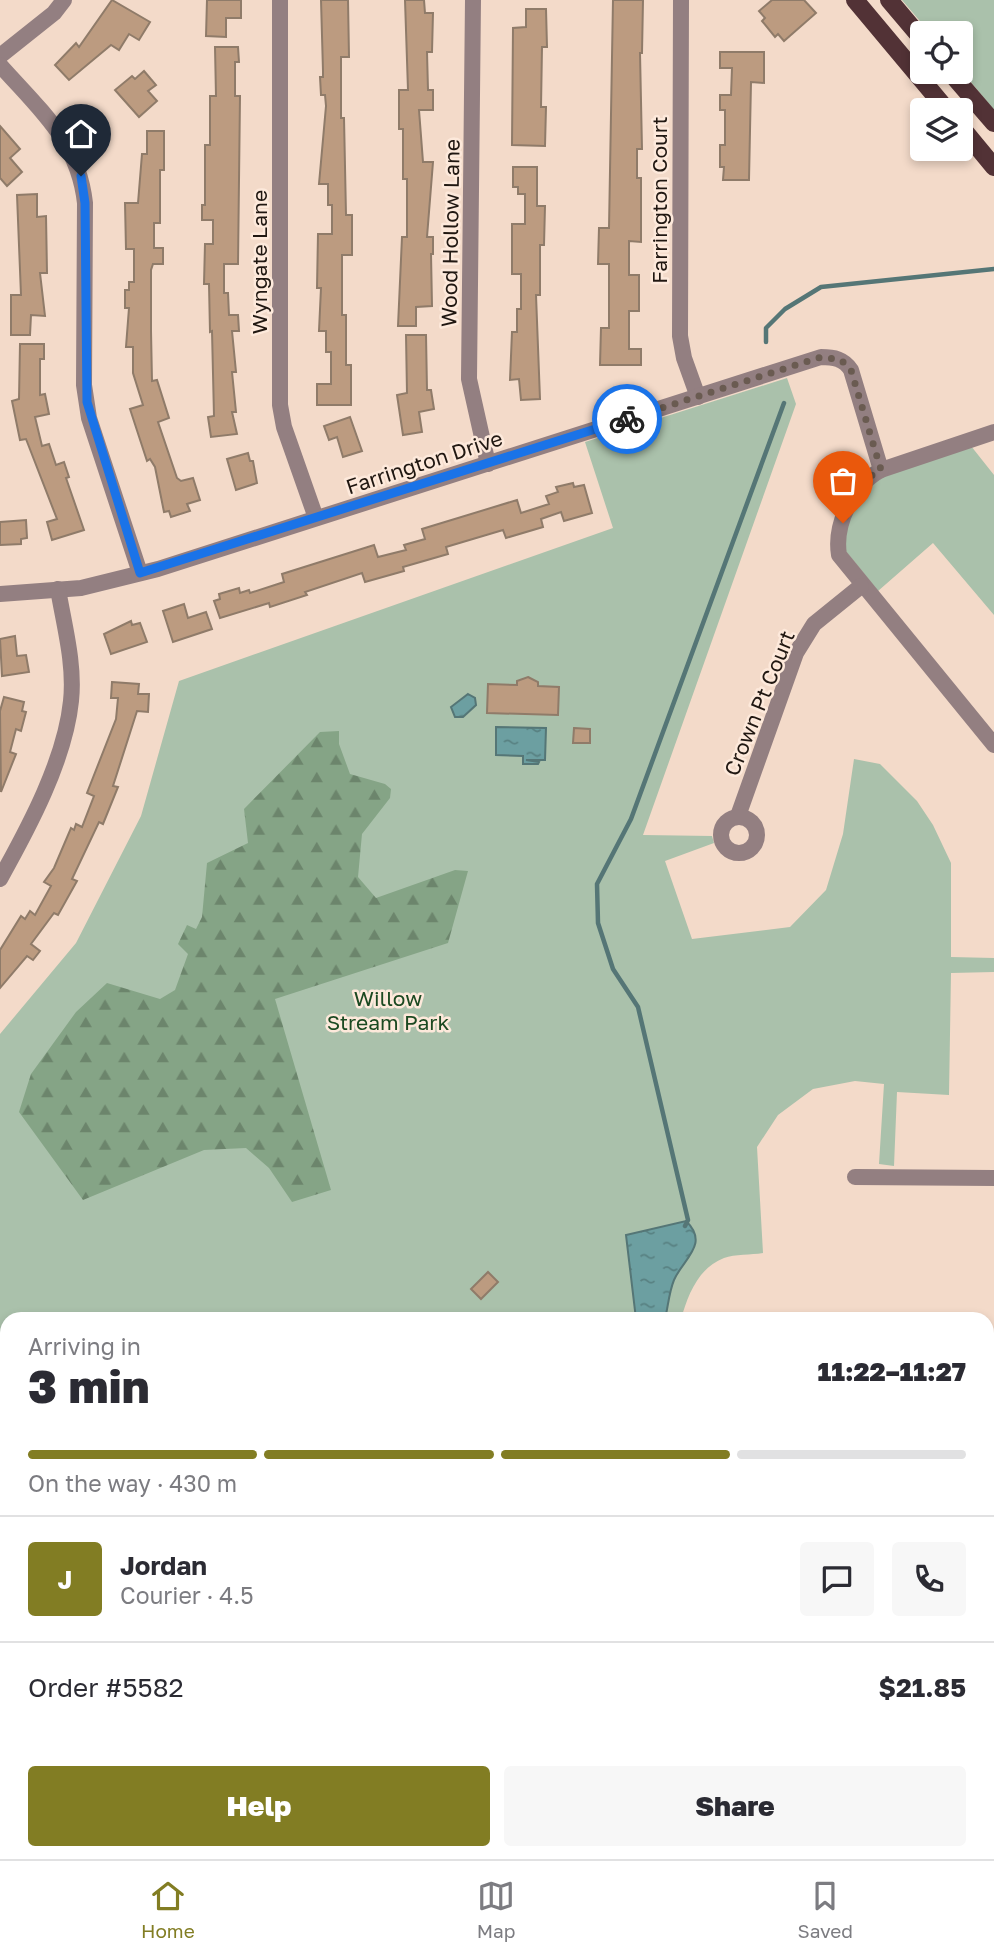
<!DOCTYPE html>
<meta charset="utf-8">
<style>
:root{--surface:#fff;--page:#f7f7f7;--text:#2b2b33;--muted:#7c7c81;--line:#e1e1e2;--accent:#827d23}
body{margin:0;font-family:"Golos Text",sans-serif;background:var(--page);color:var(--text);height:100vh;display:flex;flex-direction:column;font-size:26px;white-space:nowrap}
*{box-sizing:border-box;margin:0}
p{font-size:23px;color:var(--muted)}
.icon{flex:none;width:38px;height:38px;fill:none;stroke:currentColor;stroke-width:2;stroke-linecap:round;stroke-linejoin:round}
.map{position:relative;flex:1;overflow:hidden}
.drawer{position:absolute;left:0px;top:1312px;width:994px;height:548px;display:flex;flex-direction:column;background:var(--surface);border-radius:21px 21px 0 0;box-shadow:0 4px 10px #0003}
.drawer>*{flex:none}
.fabs{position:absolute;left:910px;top:21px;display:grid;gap:14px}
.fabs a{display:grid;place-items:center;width:63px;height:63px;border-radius:7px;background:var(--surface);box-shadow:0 4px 10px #0003;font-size:35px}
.pin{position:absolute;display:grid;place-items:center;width:60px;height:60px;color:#fff;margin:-72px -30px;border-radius:50% 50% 50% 0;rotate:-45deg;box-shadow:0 0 7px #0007}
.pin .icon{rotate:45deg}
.courier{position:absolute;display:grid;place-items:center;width:70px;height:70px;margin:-35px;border:5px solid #1a73e8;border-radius:50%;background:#fff;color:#222;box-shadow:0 2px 9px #0007}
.summary em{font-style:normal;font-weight:800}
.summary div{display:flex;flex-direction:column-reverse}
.summary{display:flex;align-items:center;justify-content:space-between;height:119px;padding:0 28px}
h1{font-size:46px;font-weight:800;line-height:52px}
.bar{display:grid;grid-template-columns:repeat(4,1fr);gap:10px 7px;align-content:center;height:84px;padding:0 28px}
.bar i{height:9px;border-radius:5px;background:var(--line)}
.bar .active{background:var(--accent)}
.bar p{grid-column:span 4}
.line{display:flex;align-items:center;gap:18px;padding:0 28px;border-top:2px solid var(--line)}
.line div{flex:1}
.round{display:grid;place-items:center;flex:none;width:74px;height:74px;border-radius:7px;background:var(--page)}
.primary-button{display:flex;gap:14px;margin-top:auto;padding:14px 28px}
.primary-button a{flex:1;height:80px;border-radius:7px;background:var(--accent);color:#fff;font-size:28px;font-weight:800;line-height:80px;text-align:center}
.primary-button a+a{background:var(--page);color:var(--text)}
.tab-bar{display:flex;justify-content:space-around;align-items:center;height:98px;border-top:2px solid var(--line);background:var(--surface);font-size:19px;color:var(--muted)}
.tab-bar a{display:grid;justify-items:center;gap:4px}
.tab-bar .active{color:var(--accent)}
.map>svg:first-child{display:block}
.green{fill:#aac1ab}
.forest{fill:url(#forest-firs)}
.water{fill:url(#water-ripples);stroke:#557676;stroke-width:2}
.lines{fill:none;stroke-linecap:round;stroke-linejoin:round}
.stream{stroke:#557676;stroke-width:4.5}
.building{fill:#bc9b80;stroke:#8f7b69;stroke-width:2}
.street{stroke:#937f81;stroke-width:16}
.secondary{stroke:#6d5254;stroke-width:18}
.primary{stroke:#523236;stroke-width:18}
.done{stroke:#6a5b51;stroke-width:7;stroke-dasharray:0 12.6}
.route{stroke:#1a73e8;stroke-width:9}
.labels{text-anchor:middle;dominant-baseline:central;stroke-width:5;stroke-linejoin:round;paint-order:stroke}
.street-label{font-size:21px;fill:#201711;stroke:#fde9db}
.park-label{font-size:21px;fill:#1b4921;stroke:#fde9db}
</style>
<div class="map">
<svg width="994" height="1859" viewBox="0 0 994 1859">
<defs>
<pattern id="forest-firs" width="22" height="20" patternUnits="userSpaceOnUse" patternTransform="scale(1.75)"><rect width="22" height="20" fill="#85a486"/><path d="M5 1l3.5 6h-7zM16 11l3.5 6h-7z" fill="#6c856c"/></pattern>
<pattern id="water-ripples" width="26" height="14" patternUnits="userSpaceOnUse" patternTransform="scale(1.75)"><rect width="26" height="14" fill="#6c9fa1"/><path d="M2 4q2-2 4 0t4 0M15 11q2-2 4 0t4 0" fill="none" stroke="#588182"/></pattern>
</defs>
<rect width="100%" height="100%" fill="#f3dac9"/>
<g class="green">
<polygon points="902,0 994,0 994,110 961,70 961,33 930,33"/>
<path d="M787,378L796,404L643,835L712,836L714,843L665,861L692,939L790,927L826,890L843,834L854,759L880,764L917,801L933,825L951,863V957L994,958V972L951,973L949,1095L897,1092L894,1166L879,1164L884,1084L855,1081L813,1089L778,1115L757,1147L763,1253C751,1255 735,1254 724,1258C698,1268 688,1295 681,1319L7,1320V1788L0,1787V1034L76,943L141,816L179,681L613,528L585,442Z"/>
<path d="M971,446L994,475V615L933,543L878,591L844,549C844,527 855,499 869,482Z"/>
<polygon points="281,1853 754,1853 753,1859 305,1859"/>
</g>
<polygon class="forest" points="339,731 339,744 350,774 385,784 391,789 390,798 362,834 358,877 376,898 455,870 468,871 448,943 275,999 331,1190 292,1202 269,1168 246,1148 204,1150 83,1200 19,1112 31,1074 76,1012 107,983 160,999 175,990 188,954 178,944 187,925 196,929 202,917 207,863 248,843 244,809 320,732"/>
<g class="water">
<polygon points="468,694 475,698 476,705 463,717 455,717 451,707"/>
<polygon points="496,727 546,728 545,760 526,760 539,762 538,764 523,764 523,756 496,755"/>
<path d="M686,1221C710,1244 683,1259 674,1280C669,1292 668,1307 665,1319H636L626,1235Z"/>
</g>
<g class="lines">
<g class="stream">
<polyline points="766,342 766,328 785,309 821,287 994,269"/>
<polyline points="685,1226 688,1220 638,1007 613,969 598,923 597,884 631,819 784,403"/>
</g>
</g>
<g class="building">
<polygon points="112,0 150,22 139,40 129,34 119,50 111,45 69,80 55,65 76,43 79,47"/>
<polygon points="207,0 241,0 241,18 226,18 226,37 206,36"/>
<polygon points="321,0 348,0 349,57 341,57 341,118 344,118 346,215 352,215 352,255 342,255 342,315 346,315 346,365 351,365 351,405 317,405 317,384 331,384 331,352 326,352 326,331 319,331 321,288 317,288 318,234 332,234 332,205 328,205 328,184 319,184 326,106 325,95 321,95 320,77 323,77 323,71"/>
<polygon points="405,0 424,0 425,13 433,13 432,52 427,52 428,90 433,90 433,110 419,110 423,162 433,162 427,237 433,237 433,254 431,254 432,306 416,307 416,326 398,326 402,237 407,237 407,179 403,179 403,129 399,129 399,90 408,90"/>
<polygon points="613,0 643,0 642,53 640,53 642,149 637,149 637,178 641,178 641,242 629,241 629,275 639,275 639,311 629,311 629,349 641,349 641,365 600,365 601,328 609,328 609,264 598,264 599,228 609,228"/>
<polygon points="772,0 804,0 816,13 784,41 778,34 775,37 762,21 765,18 759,11"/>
<polygon points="526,9 546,9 547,47 542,47 541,107 546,107 545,146 512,145 513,28 526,27"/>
<polygon points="215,47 238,47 239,62 235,62 235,96 240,96 238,264 224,264 224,293 228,293 229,315 238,315 239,331 232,331 236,372 232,372 236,412 232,412 237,434 211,437 208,417 214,416 212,331 210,332 209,284 204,284 205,244 213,244 213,220 202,220 202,205 205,205 205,145 210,145 210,96 216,96"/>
<polygon points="720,52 764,52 764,83 751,82 749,180 723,180 724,167 720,167 720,145 725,145 725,110 720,110 720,95 731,95 732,68 720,68"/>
<polygon points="144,71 156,85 148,91 157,101 139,117 115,90 132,76 135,79"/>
<polygon points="0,126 20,149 10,158 22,172 7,186 0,178"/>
<polygon points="147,131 164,131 164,170 160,170 160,223 154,223 154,248 163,248 163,264 153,264 151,270 151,331 152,381 157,380 169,418 158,422 177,478 181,481 193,478 200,500 187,504 190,511 171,517 169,511 164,512 155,467 150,459 147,461 130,409 143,405 133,373 133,347 126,347 129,308 125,308 125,290 129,290 129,282 134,282 134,249 126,249 125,203 138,203 142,154 147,154"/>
<polygon points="513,167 537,167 537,206 545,206 544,245 540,245 540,295 536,295 540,399 521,400 519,379 510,380 512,332 517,332 517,309 521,309 521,274 512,274 512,224 525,224 525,194 518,194 518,187 513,187"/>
<polygon points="37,194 37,217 46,216 47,273 40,273 45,316 31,315 30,335 11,335 11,295 21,295 17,195"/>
<polygon points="406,335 426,335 427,390 431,390 434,409 419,412 422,432 403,435 397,395 407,393"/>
<polygon points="20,344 44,344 44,359 40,359 40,395 45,394 49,414 35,417 42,446 49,444 56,465 64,462 69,477 66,478 84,530 52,540 47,522 57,519 26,439 20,440 12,401 19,399"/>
<polygon points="350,417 362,451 343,457 337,437 329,440 324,426"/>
<polygon points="248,453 250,461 253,461 257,483 236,490 227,459"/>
<polygon points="573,483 574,487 584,485 592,513 564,521 561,512 541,519 543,527 506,538 503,530 446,547 448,554 403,567 404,571 365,582 362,573 305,592 307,595 270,607 269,603 220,618 214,601 220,599 219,594 239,588 240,593 249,590 250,593 284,582 282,574 374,545 378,557 406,550 404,545 425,539 422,529 517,500 521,513 549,504 546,496 558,492 556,487"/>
<polygon points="26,520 27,538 21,539 21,544 0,545 0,522"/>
<polygon points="184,604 188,618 206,612 212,629 173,642 163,611"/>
<polygon points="131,621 132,625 140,623 147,642 111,654 104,634"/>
<polygon points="15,636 17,656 26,655 29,672 2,676 0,639"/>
<polygon points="528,677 538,682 538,686 559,687 558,715 487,713 488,684 517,685 517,681"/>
<polygon points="112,682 139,684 138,694 149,694 148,712 137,711 113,786 118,787 103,824 99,822 72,879 77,881 58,915 54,913 31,944 40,951 33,960 27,956 0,988 0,950 21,916 25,919 30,911 35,915 51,886 44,882 54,868 71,828 74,830 76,824 82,827 94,796 87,793 116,719 118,698 111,698"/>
<polygon points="4,697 24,702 22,711 26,712 21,731 16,729 10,752 16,754 1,792 0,711"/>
<polygon points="574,728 590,729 590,743 573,743"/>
<polygon points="488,1272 498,1282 481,1299 471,1289"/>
</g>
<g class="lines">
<g class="street">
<polyline points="280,0 280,405 284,427 316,518"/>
<polyline points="473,0 469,379 488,464"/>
<polyline points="681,0 680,336 684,358 698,397"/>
<polyline points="0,56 54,13 64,0"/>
<path d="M0,65C40,110 78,141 85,203L84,385L89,418L140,573"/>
<polyline points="881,470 994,432"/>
<path d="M0,594L81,588L158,569L821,357C834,357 844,359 851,370L881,470C853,485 834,524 839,555L994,745"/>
<polyline points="738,816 796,653 814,624 861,586"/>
<circle cx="739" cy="835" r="18"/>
<path d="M0,879C29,827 65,760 71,701C75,664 64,625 58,589"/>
<polyline points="855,1177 994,1178"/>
<polyline points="987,1358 994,1358"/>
<polyline points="987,1760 992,1820 987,1859"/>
<polyline points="877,1859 889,1853 903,1859"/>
</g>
<g class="secondary">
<polyline points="0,1802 7,1804"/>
<polyline points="220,1853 244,1859"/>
</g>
<g class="primary">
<polyline points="855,0 947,110"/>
<polyline points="889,0 922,39"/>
<polyline points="950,72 994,123"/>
<polyline points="961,127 994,167"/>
</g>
</g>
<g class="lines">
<path class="done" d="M627,419L821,357L841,360L851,370L881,470C855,483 852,497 843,523"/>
<polyline class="route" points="81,176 85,203 87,402 140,573 627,419"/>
</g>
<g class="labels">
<g class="street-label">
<text transform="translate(659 200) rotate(-90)">Farrington Court</text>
<text transform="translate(450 233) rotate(-89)">Wood Hollow Lane</text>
<text transform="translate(259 262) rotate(-90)">Wyngate Lane</text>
<text transform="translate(424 462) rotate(-18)">Farrington Drive</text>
<text transform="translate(759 703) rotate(-68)">Crown Pt Court</text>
</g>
<g class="park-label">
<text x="388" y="998">Willow<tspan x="388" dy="24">Stream Park</tspan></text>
</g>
</g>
</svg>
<div class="fabs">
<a><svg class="icon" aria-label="locate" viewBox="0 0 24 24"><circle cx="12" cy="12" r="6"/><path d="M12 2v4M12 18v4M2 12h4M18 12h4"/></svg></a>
<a><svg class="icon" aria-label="layers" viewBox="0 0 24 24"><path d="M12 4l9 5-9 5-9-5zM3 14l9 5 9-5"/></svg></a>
</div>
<div class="pin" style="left:843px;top:523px;background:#ea580c"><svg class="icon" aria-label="bag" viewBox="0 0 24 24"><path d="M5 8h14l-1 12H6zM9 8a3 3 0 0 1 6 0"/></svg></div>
<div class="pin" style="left:81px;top:176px;background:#1f2937"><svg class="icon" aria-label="home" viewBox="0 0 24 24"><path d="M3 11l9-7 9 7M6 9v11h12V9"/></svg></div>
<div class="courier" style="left:627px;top:419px"><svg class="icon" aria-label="bike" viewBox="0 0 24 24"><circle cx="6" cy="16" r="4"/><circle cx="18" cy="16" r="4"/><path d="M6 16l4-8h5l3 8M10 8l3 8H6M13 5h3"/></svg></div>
<section class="drawer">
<div class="summary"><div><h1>3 min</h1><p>Arriving in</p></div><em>11:22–11:27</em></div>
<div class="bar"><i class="active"></i><i class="active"></i><i class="active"></i><i></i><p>On the way · 430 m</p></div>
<div class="line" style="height:126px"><b class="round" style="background:var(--accent);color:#fff">J</b><div><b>Jordan</b><p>Courier · 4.5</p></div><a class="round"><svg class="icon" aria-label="chat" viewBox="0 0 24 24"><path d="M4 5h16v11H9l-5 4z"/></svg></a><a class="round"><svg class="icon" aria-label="phone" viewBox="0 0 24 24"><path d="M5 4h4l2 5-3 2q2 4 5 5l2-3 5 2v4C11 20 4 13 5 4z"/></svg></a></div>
<div class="line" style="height:91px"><div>Order #5582</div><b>$21.85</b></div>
<div class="primary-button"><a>Help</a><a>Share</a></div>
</section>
</div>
<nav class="tab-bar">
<a class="active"><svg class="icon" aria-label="home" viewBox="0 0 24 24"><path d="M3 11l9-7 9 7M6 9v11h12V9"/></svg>Home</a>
<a><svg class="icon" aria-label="map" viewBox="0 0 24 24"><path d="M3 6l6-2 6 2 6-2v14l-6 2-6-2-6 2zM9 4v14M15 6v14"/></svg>Map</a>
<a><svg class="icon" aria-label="saved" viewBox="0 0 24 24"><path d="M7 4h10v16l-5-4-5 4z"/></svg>Saved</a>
</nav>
